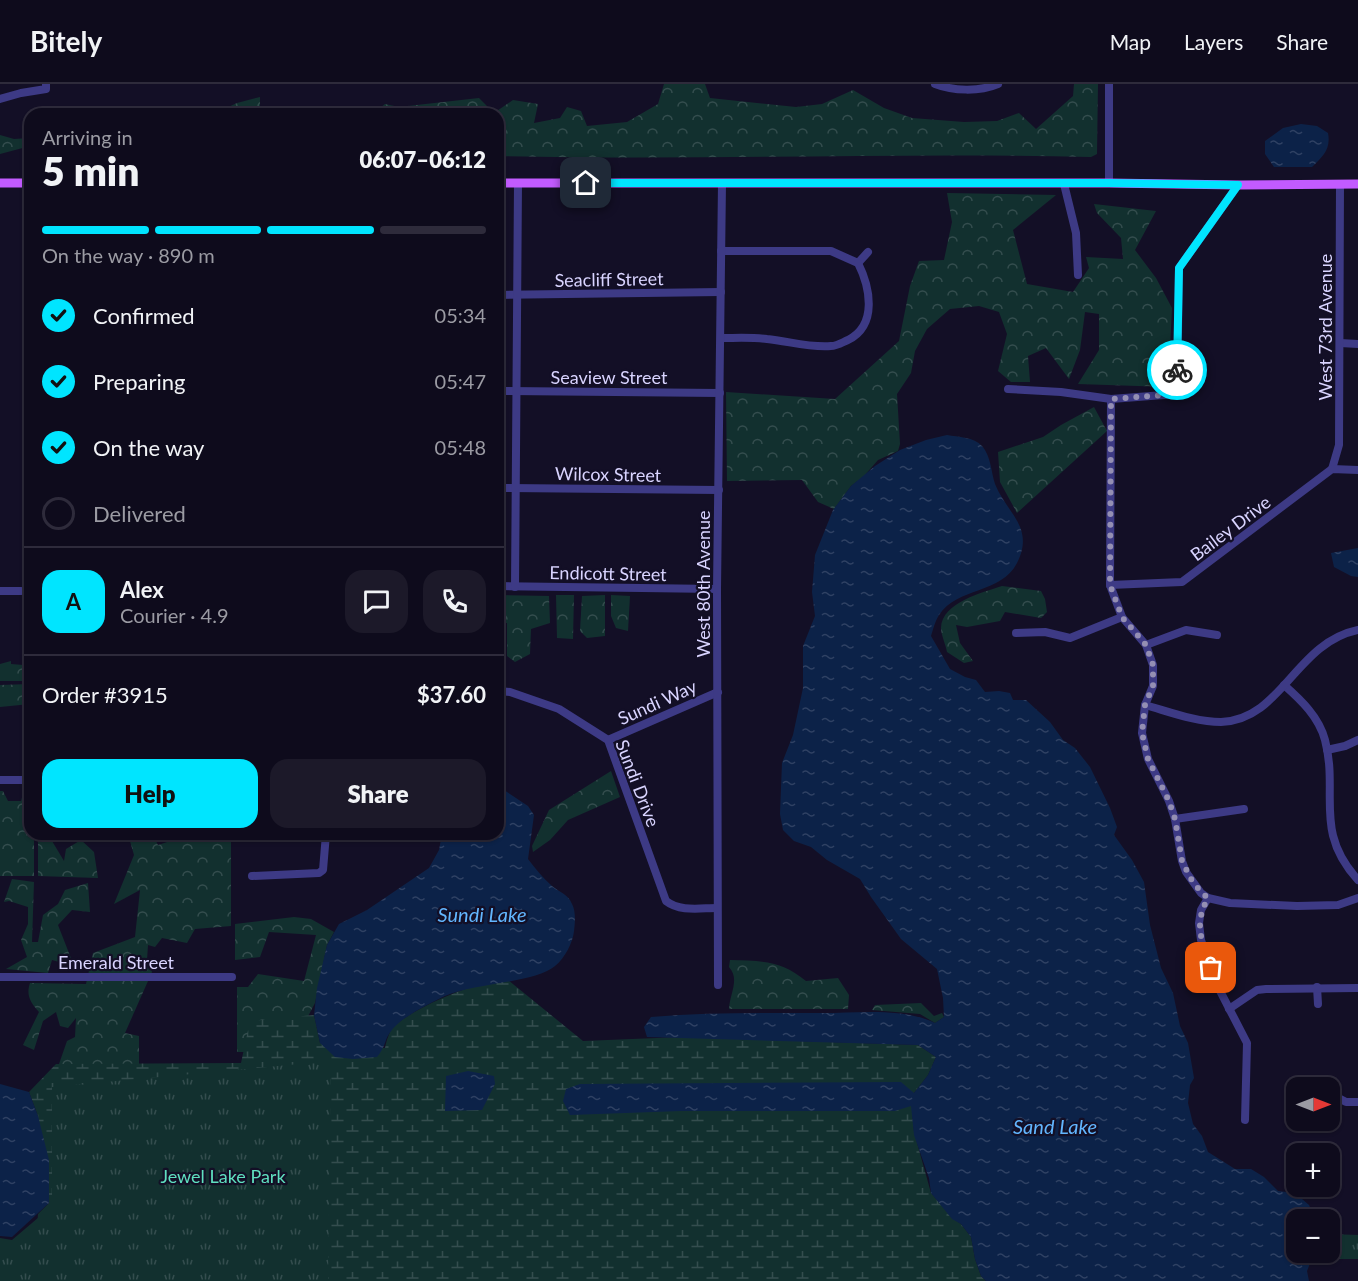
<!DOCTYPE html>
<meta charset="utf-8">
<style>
:root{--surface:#0e0b1c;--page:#1c1929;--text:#f1f3f6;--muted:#9b9ba3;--line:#2e2b3b;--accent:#00e5ff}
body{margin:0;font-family:Lato,sans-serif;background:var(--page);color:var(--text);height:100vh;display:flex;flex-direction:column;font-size:22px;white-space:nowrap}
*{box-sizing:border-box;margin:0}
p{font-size:20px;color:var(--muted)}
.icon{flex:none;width:33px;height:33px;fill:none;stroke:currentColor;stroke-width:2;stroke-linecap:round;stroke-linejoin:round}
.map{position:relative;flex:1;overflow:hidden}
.drawer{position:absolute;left:24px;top:24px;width:480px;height:732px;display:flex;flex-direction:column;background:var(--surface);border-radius:18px;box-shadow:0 2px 4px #0004,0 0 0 2px var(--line)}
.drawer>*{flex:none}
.needle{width:39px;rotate:90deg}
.buttons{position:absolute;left:1286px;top:993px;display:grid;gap:12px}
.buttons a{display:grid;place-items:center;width:54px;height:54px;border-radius:12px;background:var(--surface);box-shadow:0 2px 4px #0004,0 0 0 2px var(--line);font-size:30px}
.pin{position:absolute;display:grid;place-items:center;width:51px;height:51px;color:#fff;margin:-26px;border-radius:12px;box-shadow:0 3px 9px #0006}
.courier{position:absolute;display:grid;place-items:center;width:60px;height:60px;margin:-30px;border:4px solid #00e5ff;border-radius:50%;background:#fff;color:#222;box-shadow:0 2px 8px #0007}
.head em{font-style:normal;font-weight:800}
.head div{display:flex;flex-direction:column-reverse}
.head{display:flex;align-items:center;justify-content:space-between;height:102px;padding:0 18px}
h1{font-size:39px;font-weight:800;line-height:45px}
.bar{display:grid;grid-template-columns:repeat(4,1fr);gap:9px 6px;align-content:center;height:72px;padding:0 18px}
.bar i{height:8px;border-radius:4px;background:var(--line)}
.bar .on{background:var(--accent)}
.bar p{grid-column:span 4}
.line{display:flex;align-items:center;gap:15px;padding:0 18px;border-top:2px solid var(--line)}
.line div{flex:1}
.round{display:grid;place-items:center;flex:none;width:63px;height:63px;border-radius:18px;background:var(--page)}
ol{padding:0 18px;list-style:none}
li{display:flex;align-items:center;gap:18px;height:66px}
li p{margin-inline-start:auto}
li .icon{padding:6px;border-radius:50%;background:var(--accent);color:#111;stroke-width:4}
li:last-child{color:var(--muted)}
li i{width:33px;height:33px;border:3px solid var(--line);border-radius:50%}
.cta{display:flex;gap:12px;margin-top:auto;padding:12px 18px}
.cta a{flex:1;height:69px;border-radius:18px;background:var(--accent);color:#111;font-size:24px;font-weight:800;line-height:69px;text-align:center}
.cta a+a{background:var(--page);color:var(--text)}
header{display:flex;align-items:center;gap:36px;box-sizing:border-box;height:84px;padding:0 30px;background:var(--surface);border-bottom:2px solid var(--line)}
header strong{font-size:28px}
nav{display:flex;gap:33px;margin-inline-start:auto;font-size:21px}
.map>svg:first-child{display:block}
.forest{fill:url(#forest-crowns)}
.wetland{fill:url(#wetland-marsh)}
.park{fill:url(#park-tufts)}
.water{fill:url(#water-ripples)}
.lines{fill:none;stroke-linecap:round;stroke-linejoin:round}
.minor{stroke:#3d3a85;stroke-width:8}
.major{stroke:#c25bff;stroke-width:9}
.done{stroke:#948fb3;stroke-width:6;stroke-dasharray:0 10.8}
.route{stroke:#00e5ff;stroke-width:8}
.labels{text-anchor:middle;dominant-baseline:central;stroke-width:4.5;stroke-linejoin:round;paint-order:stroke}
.street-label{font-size:18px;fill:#d9d4ff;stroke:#130f26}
.park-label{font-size:18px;fill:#5fe0c0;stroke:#130f26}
.water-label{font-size:20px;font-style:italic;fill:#62b6ff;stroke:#130f26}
</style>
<header>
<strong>Bitely</strong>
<nav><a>Map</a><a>Layers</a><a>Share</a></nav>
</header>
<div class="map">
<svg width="1358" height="1197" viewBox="0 0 1358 1197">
<defs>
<pattern id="forest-crowns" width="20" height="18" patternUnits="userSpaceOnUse" patternTransform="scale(1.5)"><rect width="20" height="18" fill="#12302f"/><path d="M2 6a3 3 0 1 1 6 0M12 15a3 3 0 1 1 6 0" fill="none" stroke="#344d4e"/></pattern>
<pattern id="wetland-marsh" width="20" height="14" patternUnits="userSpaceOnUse" patternTransform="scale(1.5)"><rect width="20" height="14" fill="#12302f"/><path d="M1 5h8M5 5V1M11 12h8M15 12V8" fill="none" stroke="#344d4e"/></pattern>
<pattern id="park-tufts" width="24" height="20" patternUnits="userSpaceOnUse" patternTransform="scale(1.5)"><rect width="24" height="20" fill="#12302f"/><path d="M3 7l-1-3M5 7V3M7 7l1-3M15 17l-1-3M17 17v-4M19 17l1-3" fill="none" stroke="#344d4e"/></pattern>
<pattern id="water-ripples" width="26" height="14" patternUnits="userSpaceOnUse" patternTransform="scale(1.5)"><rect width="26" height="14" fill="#0c2248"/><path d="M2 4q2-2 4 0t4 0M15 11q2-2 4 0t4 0" fill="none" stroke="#2f4163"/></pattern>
</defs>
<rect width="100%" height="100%" fill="#130f26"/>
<g class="forest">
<path d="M664,0H705L710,14L796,23L822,20L853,6L884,24L912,34L964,38L997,37L1019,29L1036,45L1073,12L1074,0H1098L1097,70L1091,73C894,68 696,77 498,72V30H366H372L385,20L399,23L479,14L494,29L513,16L538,20L534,39L560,34L567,23L581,27L587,42L627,38L658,20Z"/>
<polygon points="260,13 260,30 213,30 237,19"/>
<polygon points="0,51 14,55 30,54 30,62 0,70"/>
<polygon points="947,109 1056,111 1013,146 1027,200 1073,208 1089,184 1086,173 1123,175 1121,154 1097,129 1094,120 1156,127 1135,166 1156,194 1172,224 1168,303 1078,300 1099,266 1099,230 1085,228 1080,266 1069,295 1046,264 1028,272 1030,298 1011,298 998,287 1007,250 999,228 979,222 950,225 927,245 915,267 911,289 897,310 900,360 898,367 878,376 864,392 851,402 834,425 818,418 802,396 727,397 726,308 835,315 899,257 910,202 919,177 944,176 952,138"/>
<polygon points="1094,323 1107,347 1017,429 1000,398 998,368 1043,353 1061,341"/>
<path d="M1002,502L1041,507L1045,515L1047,528L1041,534L1005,528L1000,537L967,543L956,541L960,559L973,577L964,579L947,568C946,561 941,551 941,544C942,518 982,509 1002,502Z"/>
<polygon points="498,511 549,512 550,539 531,545 530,570 515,578 507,572 507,539 498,539"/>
<polygon points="556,511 574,511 573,555 557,554"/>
<polygon points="605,511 605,552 587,554 580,547 582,512"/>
<polygon points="611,511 630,512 628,547 616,544 611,532"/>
<polygon points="27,567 30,568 30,597 0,597 0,580 11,577 11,580 23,581"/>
<polygon points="30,600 30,620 0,623 0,601"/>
<polygon points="611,687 620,713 568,736 550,756 533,768 532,762 549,726"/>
<polygon points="25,703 30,704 30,750 34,750 34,792 0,792 0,707 3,707 8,717 21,717"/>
<path d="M134,750H152L158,761L192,750H204V753L211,756L222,750H231V842L195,845L187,859L162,854L155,863L148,861L147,876L152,888L125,949L139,952V980H59L67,957L75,953L76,934L68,944L60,942L56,928L43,937L34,966L23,961L39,928C30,918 26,911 30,899L86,900L93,869L135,853L140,806L114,820L134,771L130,757Z"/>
<polygon points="49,752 64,777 66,765 81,756 94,768 98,794 38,792 38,756"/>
<polygon points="12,795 34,798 32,858 38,858 43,831 58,820 65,806 88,799 90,828 72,826 58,841 74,882 52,876 48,889 6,885 27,873 21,856 28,840 28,823 9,817 4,818"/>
<polygon points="294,833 311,835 334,848 327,861 315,919 304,940 252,955 244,968 237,968 237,903 248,903 258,890 304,897 316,851 269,848 260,873 235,876 235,840"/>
<path d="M730,876C760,877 781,876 806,897L838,894L849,911L848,925H729C730,909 740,895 729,883Z"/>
<polygon points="921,919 934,932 942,929 944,933 935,939 920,930 872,926 875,921"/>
</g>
<path class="wetland" d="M508,896L583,957L682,953L918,961L936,973L928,991L914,1009L912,1027L914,1048L931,1109L952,1134L961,1140L971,1153L975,1175L981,1192L986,1197H66L36,1159L38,1130L49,1119L38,1032L29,1008L56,980L241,979L250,937L314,931L320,959L385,964C386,958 388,952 391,946C403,930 455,907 475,902C486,899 497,898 508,896Z"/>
<g class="park">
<polygon points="331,977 328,1197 0,1197 0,1154 12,1156 52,1122 52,1003"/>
<polygon points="1329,1150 1358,1151 1358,1175 1329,1175 1314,1173 1314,1169 1329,1168"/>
</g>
<g class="water">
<path d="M1301,40L1317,42L1328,49C1331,65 1323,72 1312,83H1274L1265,70V57L1283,44Z"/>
<path d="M947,351C958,353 974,353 982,362C991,372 991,388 995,400C1007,430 1035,443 1017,479C1001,510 957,503 939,531C935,537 933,546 931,552L950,585L965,593L976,596L985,608L999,607L1010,609L1013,616H1026L1050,638L1063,656L1075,664L1090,683L1110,724L1117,743L1114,751L1132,776L1144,798L1150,841L1161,884L1173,909L1180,942L1188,959L1194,994L1190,1001L1188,1019L1193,1040L1202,1052L1208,1068L1235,1085H1251L1264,1093L1278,1107L1295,1109L1309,1121L1315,1135L1296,1136V1168L1314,1169L1307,1187L1309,1197H986L981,1192L975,1175L971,1153L961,1140L952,1135L931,1109L929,1094L914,1051L911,1022L895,1027H681L570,1031L563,1017L566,1005L580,1000L901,998L914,1009L928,991L936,973L918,961L647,953L644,943L651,933C708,928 765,929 822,929C858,929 902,923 935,939L944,933L943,914L937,885L901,855L871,813L860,795L827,776L811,763L794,757L783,746L780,730L782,679L793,651L803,604V562L815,532L812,508L815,471L833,426L851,402L875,382L900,366L926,356Z"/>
<polygon points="1358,464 1358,493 1351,492 1334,483 1331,469"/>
<path d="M498,702L528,722L534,731L528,775C535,784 543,794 552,802C559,808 568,810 572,820C576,827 575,839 574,847C573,858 565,874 555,882C535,899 474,899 445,912C432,918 400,934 392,946C384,955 386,963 377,973L353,975L335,973L320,959L314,931L317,904L327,861L339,840L367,826L429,784L439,766L442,750H498Z"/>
<polygon points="468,987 494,992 495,1000 482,1026 445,1027 446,992"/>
<polygon points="0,1000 29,1008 38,1032 49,1076 49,1119 12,1153 0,1152"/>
</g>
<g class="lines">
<g class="minor">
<path d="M935,0C953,7 979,8 998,0"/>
<polyline points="0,15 21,9 46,5 46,0"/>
<polyline points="1109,99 1109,0"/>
<polyline points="1064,100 1076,149 1078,191"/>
<polyline points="858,179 868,168"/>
<polyline points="498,211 721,208"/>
<path d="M721,254C736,254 752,253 767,255C788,257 810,264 831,262C837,262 843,258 848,256C878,241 870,203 858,179L831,167H721"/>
<polyline points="1340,259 1358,260"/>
<polyline points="1008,305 1061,308 1111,315 1177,310 1179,184 1238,101"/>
<polyline points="498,307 720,309"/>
<polyline points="1111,315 1110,501 1122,533 1146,561 1153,581 1153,602 1145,621 1142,649 1148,675 1169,717 1175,735 1182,777 1186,788 1201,809 1208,814 1230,819 1297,822 1338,821 1358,814"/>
<polyline points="1332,385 1339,361 1340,100"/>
<polyline points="498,404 719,406"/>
<polyline points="1110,501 1182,498 1332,385 1358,386"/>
<polyline points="498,502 717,505"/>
<polyline points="515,503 518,99"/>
<polyline points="0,507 21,507"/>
<polyline points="1016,549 1045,548 1070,554 1122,533"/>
<polyline points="1146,561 1186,546 1217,551"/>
<path d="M1284,601C1301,616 1319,633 1325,656C1339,709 1313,747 1358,796"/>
<path d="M498,607L510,608L559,625L608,656L666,817C680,828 700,824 717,824"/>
<path d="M1145,621C1170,628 1196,638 1221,638C1282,636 1295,559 1358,546"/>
<polyline points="608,656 718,608"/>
<polyline points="1327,666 1345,662 1358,656"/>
<polyline points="0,696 30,696"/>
<polyline points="1175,735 1244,725"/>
<polyline points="252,792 319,789 323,786 326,750"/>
<polyline points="1208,814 1201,826 1199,839 1201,856 1218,903 1247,959 1245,1036"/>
<polyline points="0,893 232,893"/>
<polyline points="718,901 717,505 722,99"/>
<polyline points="1317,903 1318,920"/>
<polyline points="1229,925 1257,906 1266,905 1358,904"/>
<polyline points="1331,1010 1346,1018 1358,1018"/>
</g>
<g class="major">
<polyline points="0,99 30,99"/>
<polyline points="498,99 1109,99 1238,101 1358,100"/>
</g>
</g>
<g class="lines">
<path class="done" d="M1177,286V310L1111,315L1110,501L1122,533L1146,561L1153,581V602L1145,621L1142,649L1148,675L1169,717L1175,735L1182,777L1191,795L1201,808L1208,814C1193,841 1202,857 1211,884"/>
<polyline class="route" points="586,99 1108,99 1238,101 1179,184 1177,286"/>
</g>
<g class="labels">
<g class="street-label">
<text transform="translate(609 195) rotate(-1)">Seacliff Street</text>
<text transform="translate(1325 243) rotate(-90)">West 73rd Avenue</text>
<text x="609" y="293">Seaview Street</text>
<text transform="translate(608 390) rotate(1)">Wilcox Street</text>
<text transform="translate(1230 444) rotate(-37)">Bailey Drive</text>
<text transform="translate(608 489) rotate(1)">Endicott Street</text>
<text transform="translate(703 500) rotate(-90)">West 80th Avenue</text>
<text transform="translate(657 618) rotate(-24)">Sundi Way</text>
<text transform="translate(638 699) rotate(69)">Sundi Drive</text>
<text x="116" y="878">Emerald Street</text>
</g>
<g class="park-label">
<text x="223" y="1092">Jewel Lake Park</text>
</g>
<g class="water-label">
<text x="482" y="830">Sundi Lake</text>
<text x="1055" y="1042">Sand Lake</text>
</g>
</g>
</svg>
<div class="buttons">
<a><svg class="needle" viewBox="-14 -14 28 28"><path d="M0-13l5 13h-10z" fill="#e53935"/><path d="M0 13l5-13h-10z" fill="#9b9ba3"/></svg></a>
<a>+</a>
<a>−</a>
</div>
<div class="pin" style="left:1211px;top:884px;background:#ea580c"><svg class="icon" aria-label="bag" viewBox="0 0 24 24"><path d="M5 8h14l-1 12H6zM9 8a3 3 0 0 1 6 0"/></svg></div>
<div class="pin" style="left:586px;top:99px;background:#1f2937"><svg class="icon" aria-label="home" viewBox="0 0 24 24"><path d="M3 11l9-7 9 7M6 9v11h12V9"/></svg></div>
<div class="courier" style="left:1177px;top:286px"><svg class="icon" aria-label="bike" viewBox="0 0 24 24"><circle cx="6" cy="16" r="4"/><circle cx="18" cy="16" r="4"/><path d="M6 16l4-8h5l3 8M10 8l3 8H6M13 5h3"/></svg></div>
<section class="drawer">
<div class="head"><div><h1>5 min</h1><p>Arriving in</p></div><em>06:07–06:12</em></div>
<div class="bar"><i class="on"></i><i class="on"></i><i class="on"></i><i></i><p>On the way · 890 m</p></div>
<ol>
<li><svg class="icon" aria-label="check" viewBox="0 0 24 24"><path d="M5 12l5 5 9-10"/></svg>Confirmed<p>05:34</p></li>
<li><svg class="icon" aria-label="check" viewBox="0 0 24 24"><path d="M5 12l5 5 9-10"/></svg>Preparing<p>05:47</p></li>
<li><svg class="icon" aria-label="check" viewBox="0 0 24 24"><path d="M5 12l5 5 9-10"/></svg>On the way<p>05:48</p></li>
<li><i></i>Delivered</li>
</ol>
<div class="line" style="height:108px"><b class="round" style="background:var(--accent);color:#111">A</b><div><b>Alex</b><p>Courier · 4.9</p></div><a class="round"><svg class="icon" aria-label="chat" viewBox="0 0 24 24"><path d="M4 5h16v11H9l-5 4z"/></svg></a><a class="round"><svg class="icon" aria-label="phone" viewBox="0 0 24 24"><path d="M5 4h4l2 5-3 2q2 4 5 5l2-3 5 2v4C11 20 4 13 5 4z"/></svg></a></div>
<div class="line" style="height:78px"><div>Order #3915</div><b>$37.60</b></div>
<div class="cta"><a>Help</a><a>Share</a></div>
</section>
</div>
